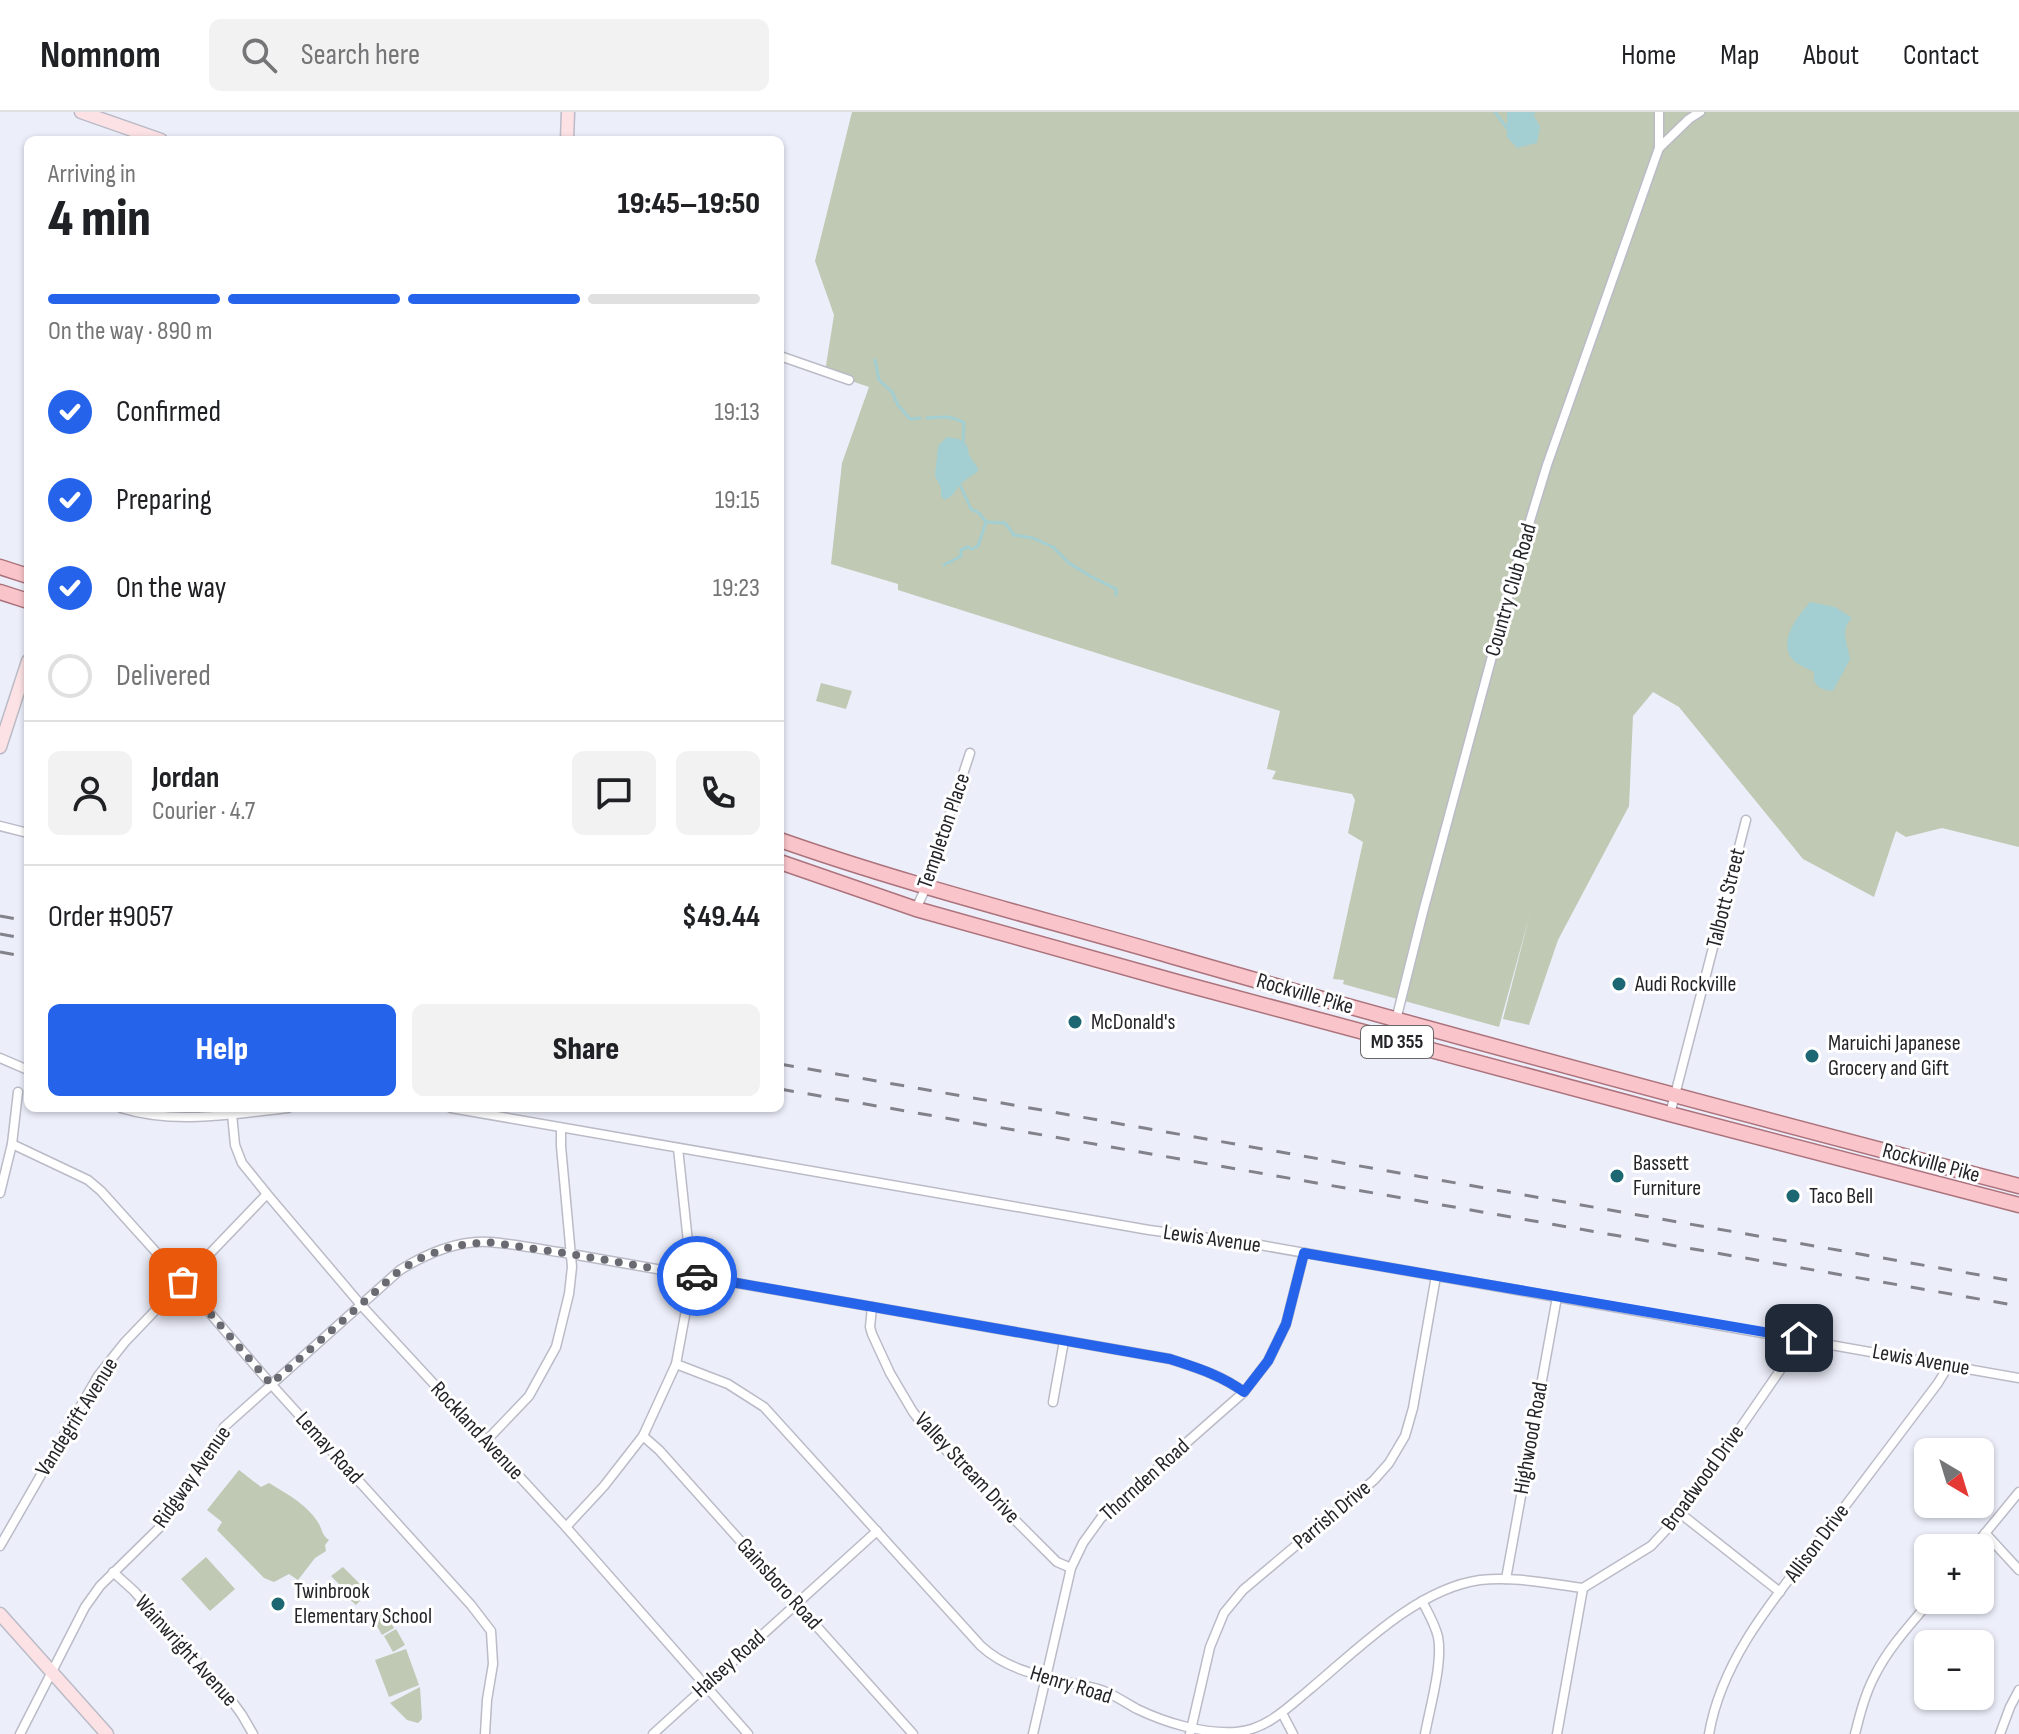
<!DOCTYPE html>
<meta charset="utf-8">
<style>
:root{--surface:#fff;--page:#f2f2f2;--text:#202124;--muted:#757577;--line:#e0e0e0;--accent:#2563eb}
body{margin:0;font-family:"Sofia Sans Condensed",sans-serif;background:var(--page);color:var(--text);height:100vh;display:flex;flex-direction:column;font-size:30px;white-space:nowrap}
*{box-sizing:border-box;margin:0}
p{font-size:26px;color:var(--muted)}
.icon{flex:none;width:44px;height:44px;fill:none;stroke:currentColor;stroke-width:2;stroke-linecap:round;stroke-linejoin:round}
.map{position:relative;flex:1;overflow:hidden}
.sheet{position:absolute;left:24px;top:24px;width:760px;height:976px;display:flex;flex-direction:column;background:var(--surface);border-radius:12px;box-shadow:0 2px 6px #0004}
.sheet>*{flex:none}
.needle{width:52px;rotate:142deg}
.buttons{position:absolute;left:1914px;top:1326px;display:grid;gap:16px}
.buttons a{display:grid;place-items:center;width:80px;height:80px;border-radius:12px;background:var(--surface);box-shadow:0 2px 6px #0004;font-size:40px}
.pin{position:absolute;display:grid;place-items:center;width:68px;height:68px;color:#fff;margin:-34px;border-radius:16px;box-shadow:0 4px 12px #0006}
.courier{position:absolute;display:grid;place-items:center;width:80px;height:80px;margin:-40px;border:6px solid #2563eb;border-radius:50%;background:#fff;color:#222;box-shadow:0 2px 10px #0007}
.head em{font-style:normal;font-weight:800}
.head div{display:flex;flex-direction:column-reverse}
.head{display:flex;align-items:center;justify-content:space-between;height:136px;padding:0 24px}
h1{font-size:52px;font-weight:800;line-height:60px}
.bar{display:grid;grid-template-columns:repeat(4,1fr);gap:12px 8px;align-content:center;height:96px;padding:0 24px}
.bar i{height:10px;border-radius:6px;background:var(--line)}
.bar .selected{background:var(--accent)}
.bar p{grid-column:span 4}
.line{display:flex;align-items:center;gap:20px;padding:0 24px;border-top:2px solid var(--line)}
.line div{flex:1}
.round{display:grid;place-items:center;flex:none;width:84px;height:84px;border-radius:12px;background:var(--page)}
ol{padding:0 24px;list-style:none}
li{display:flex;align-items:center;gap:24px;height:88px}
li p{margin-inline-start:auto}
li .icon{padding:8px;border-radius:50%;background:var(--accent);color:#fff;stroke-width:4}
li:last-child{color:var(--muted)}
li i{width:44px;height:44px;border:4px solid var(--line);border-radius:50%}
.button{display:flex;gap:16px;margin-top:auto;padding:16px 24px}
.button a{flex:1;height:92px;border-radius:12px;background:var(--accent);color:#fff;font-size:32px;font-weight:800;line-height:92px;text-align:center}
.button a+a{background:var(--page);color:var(--text)}
header{display:flex;align-items:center;gap:48px;box-sizing:border-box;height:112px;padding:0 40px;background:var(--surface);border-bottom:2px solid var(--line)}
header strong{font-size:38px}
nav{display:flex;gap:44px;margin-inline-start:auto;font-size:28px}
.search{width:560px;height:72px;background:var(--page);display:flex;align-items:center;gap:20px;box-sizing:border-box;padding:0 28px;border-radius:12px;color:var(--muted);font-size:30px}
.map>svg:first-child{display:block}
.green{fill:#bfc9b3}
.water{fill:#a3ced2}
.lines{fill:none;stroke-linecap:round;stroke-linejoin:round}
.stream{stroke:#a3ced2;stroke-width:3}
.street-casing{stroke:#babbc7;stroke-width:11}
.secondary-casing{stroke:#babbc7;stroke-width:15}
.primary-casing{stroke:#ac737c;stroke-width:17}
.street{stroke:#fff;stroke-width:8}
.secondary{stroke:#fce2e5;stroke-width:12}
.primary{stroke:#f9c5cb;stroke-width:14}
.rail{stroke:#81828a;stroke-width:3;stroke-dasharray:14 14;stroke-linecap:butt}
.done{stroke:#6a6b72;stroke-width:8;stroke-dasharray:0 14.4}
.route{stroke:#2563eb;stroke-width:10}
.poi-dot{fill:#1d6772;stroke:#fff;stroke-width:3}
.labels{text-anchor:middle;dominant-baseline:central;stroke-width:6;stroke-linejoin:round;paint-order:stroke}
.shield{fill:#fff;stroke:#666669;stroke-width:2}
.shield-label{font-size:20px;font-weight:bold;fill:#242429}
.street-label{font-size:22px;fill:#242429;stroke:#fff}
.poi-label{font-size:22px;fill:#242429;stroke:#fff;text-anchor:start}
</style>
<header>
<strong>Nomnom</strong>
<div class="search"><svg class="icon" aria-label="search" viewBox="0 0 24 24"><circle cx="10" cy="10" r="6"/><path d="M15 15l6 6"/></svg>Search here</div>
<nav><a>Home</a><a>Map</a><a>About</a><a>Contact</a></nav>
</header>
<div class="map">
<svg width="2019" height="1622" viewBox="0 0 2019 1622">
<rect width="100%" height="100%" fill="#eceefa"/>
<g class="green">
<polygon points="852,0 2019,0 2019,735 1942,716 1906,725 1896,719 1874,785 1803,747 1679,595 1653,580 1633,604 1629,694 1558,828 1529,913 1503,907 1530,802 1499,915 1343,872 1344,868 1333,867 1363,730 1348,721 1355,688 1352,682 1272,667 1276,659 1267,657 1280,599 898,478 898,472 831,452 842,351 869,275 825,260 834,203 815,149"/>
<polygon points="821,571 852,579 846,597 816,589"/>
<path d="M239,1358L261,1375L269,1371C287,1382 308,1393 319,1412C323,1420 322,1423 329,1428L325,1433L326,1439L315,1446L298,1468L289,1462L274,1470L264,1466L217,1418L222,1410L207,1398Z"/>
<polygon points="206,1445 235,1477 210,1499 181,1467"/>
<polygon points="343,1455 368,1480 356,1493 340,1478 343,1476 331,1464"/>
<polygon points="385,1500 394,1516 382,1523 373,1507"/>
<polygon points="396,1517 405,1533 393,1540 384,1524"/>
<polygon points="406,1537 419,1573 389,1585 375,1548"/>
<polygon points="420,1575 422,1607 418,1611 407,1608 390,1591"/>
</g>
<g class="water">
<polygon points="1507,0 1537,0 1533,2 1540,15 1537,31 1517,36 1507,25"/>
<path d="M947,325L959,327L967,333L969,343L979,358C974,363 968,365 963,370C955,377 955,384 944,388L941,384V376L935,364L938,334Z"/>
<path d="M1810,490L1835,495L1852,506C1839,518 1848,532 1850,547L1833,579C1821,578 1812,574 1814,560C1807,556 1797,553 1792,547C1778,528 1798,504 1810,490Z"/>
</g>
<g class="lines">
<g class="stream">
<polyline points="1495,0 1507,16"/>
<polyline points="875,248 879,268 892,280 898,293 910,307 920,306"/>
<path d="M927,306C940,305 952,303 964,311L963,334"/>
<polyline points="986,410 1005,411 1014,423 1033,426 1053,435 1069,451 1090,464 1116,477 1116,483"/>
<polyline points="944,453 961,444 961,438 968,435 972,437 978,434 986,410 979,401 971,397 960,373"/>
</g>
<g class="street-casing">
<g id="street">
<polyline points="1659,36 1659,0"/>
<polyline points="780,244 849,268"/>
<polyline points="0,714 28,721"/>
<polyline points="916,797 926,775 970,641"/>
<polyline points="1391,928 1423,800 1518,448 1547,353 1659,36 1689,7 1700,0"/>
<polyline points="0,946 28,958"/>
<path d="M121,996C175,1013 233,1002 288,996"/>
<polyline points="451,996 1149,1118 1254,1132 2019,1266"/>
<polyline points="232,1002 235,1033 242,1051 267,1082 361,1193 566,1415 748,1622"/>
<polyline points="1670,1002 1746,708"/>
<polyline points="12,1032 88,1068 101,1079 183,1170 271,1272 471,1493 491,1519 493,1552 487,1588 485,1622"/>
<polyline points="0,1081 12,1032 18,980"/>
<polyline points="872,1195 870,1215 872,1222 890,1261 913,1300 927,1318 960,1353 1057,1450 1071,1456"/>
<path d="M676,1252L728,1272L764,1295L981,1534C1007,1558 1041,1564 1075,1572C1085,1574 1095,1575 1104,1579C1116,1584 1126,1591 1137,1597C1166,1611 1203,1622 1236,1620C1266,1618 1287,1596 1309,1578C1357,1538 1416,1477 1480,1468C1514,1464 1550,1472 1583,1476"/>
<polyline points="1053,1290 1064,1229"/>
<polyline points="643,1324 659,1338 913,1622"/>
<polyline points="486,1329 529,1284 556,1235 569,1182 572,1155 561,1034 561,1016"/>
<polyline points="1681,1402 1780,1480"/>
<polyline points="566,1415 604,1374 643,1324 676,1252 686,1198 688,1163 688,1130 678,1036"/>
<polyline points="1985,1421 2019,1458"/>
<polyline points="0,1434 98,1264 125,1230 267,1082"/>
<polyline points="1973,1436 2019,1380"/>
<polyline points="113,1460 134,1479 229,1585 242,1603 253,1622"/>
<polyline points="1506,1467 1557,1185"/>
<path d="M1422,1489C1428,1501 1435,1512 1438,1525C1443,1551 1430,1595 1425,1622"/>
<polyline points="1282,1601 1293,1622"/>
<path d="M20,1622L85,1495L100,1474L159,1416L174,1397L224,1315L400,1158C426,1142 458,1128 489,1130C517,1132 544,1138 571,1142L1170,1247C1197,1256 1221,1263 1244,1280"/>
<polyline points="653,1622 877,1419"/>
<polyline points="1033,1622 1071,1456 1083,1431 1101,1406 1244,1280 1268,1249 1286,1212 1304,1141"/>
<polyline points="1190,1622 1210,1535 1224,1501 1243,1478 1374,1368 1389,1351 1405,1324 1413,1296 1436,1164"/>
<polyline points="1557,1622 1583,1476 1651,1434 1681,1402 1783,1254 1799,1226"/>
<path d="M1709,1622C1722,1545 1778,1482 1824,1422C1862,1372 1900,1321 1938,1271L1949,1253"/>
<path d="M1855,1622C1860,1602 1865,1582 1875,1563C1889,1535 1911,1512 1931,1488"/>
<polyline points="2000,1622 2010,1595 2019,1578"/>
</g>
</g>
<g class="secondary-casing">
<g id="secondary">
<polyline points="81,0 161,28"/>
<polyline points="567,28 568,0"/>
<polyline points="0,635 28,549"/>
<polyline points="0,1502 107,1622"/>
</g>
</g>
<g class="primary-casing">
<g id="primary">
<polyline points="0,455 28,464"/>
<polyline points="0,480 28,489"/>
<path d="M780,728C908,773 1040,806 1171,844C1452,925 1735,1000 2019,1074"/>
<polyline points="780,750 916,797 1177,870 1670,1002 2019,1093"/>
</g>
</g>
<use href="#street" class="street"/>
<use href="#secondary" class="secondary"/>
<use href="#primary" class="primary"/>
<g class="rail">
<polyline points="0,804 28,809"/>
<polyline points="0,822 28,827"/>
<polyline points="0,840 28,845"/>
<polyline points="780,952 2019,1170"/>
<polyline points="780,977 2019,1194"/>
</g>
</g>
<g class="lines">
<polyline class="done" points="183,1170 271,1272 400,1158 423,1145 453,1134 487,1130 571,1142 697,1164"/>
<path class="route" d="M697,1164L1170,1247C1197,1256 1221,1263 1244,1280L1268,1249L1286,1212L1304,1141L1799,1226"/>
</g>
<g class="poi-dot">
<circle cx="1619" cy="872" r="8"/>
<circle cx="1075" cy="910" r="8"/>
<circle cx="1812" cy="944" r="8"/>
<circle cx="1617" cy="1064" r="8"/>
<circle cx="1793" cy="1084" r="8"/>
<circle cx="278" cy="1492" r="8"/>
</g>
<g class="labels">
<rect class="shield" x="1361" y="914" width="72" height="32" rx="6"/>
<g class="shield-label">
<text x="1397" y="930">MD 355</text>
</g>
<g class="street-label">
<text transform="translate(1511 478) rotate(-74)">Country Club Road</text>
<text transform="translate(944 719) rotate(-71)">Templeton Place</text>
<text transform="translate(1726 786) rotate(-76)">Talbott Street</text>
<text transform="translate(1305 882) rotate(16)">Rockville Pike</text>
<text transform="translate(1931 1051) rotate(15)">Rockville Pike</text>
<text transform="translate(1212 1127) rotate(8)">Lewis Avenue</text>
<text transform="translate(1921 1248) rotate(10)">Lewis Avenue</text>
<text transform="translate(77 1305) rotate(-58)">Vandegrift Avenue</text>
<text transform="translate(477 1319) rotate(47)">Rockland Avenue</text>
<text transform="translate(1531 1326) rotate(-80)">Highwood Road</text>
<text transform="translate(329 1336) rotate(48)">Lemay Road</text>
<text transform="translate(967 1356) rotate(47)">Valley Stream Drive</text>
<text transform="translate(192 1365) rotate(-55)">Ridgway Avenue</text>
<text transform="translate(1703 1366) rotate(-54)">Broadwood Drive</text>
<text transform="translate(1145 1368) rotate(-42)">Thornden Road</text>
<text transform="translate(1332 1403) rotate(-40)">Parrish Drive</text>
<text transform="translate(1817 1431) rotate(-53)">Allison Drive</text>
<text transform="translate(779 1472) rotate(48)">Gainsboro Road</text>
<text transform="translate(186 1539) rotate(48)">Wainwright Avenue</text>
<text transform="translate(729 1552) rotate(-42)">Halsey Road</text>
<text transform="translate(1071 1573) rotate(17)">Henry Road</text>
</g>
<g class="poi-label">
<text x="1635" y="872">Audi Rockville</text>
<text x="1091" y="910">McDonald's</text>
<text x="1828" y="931">Maruichi Japanese<tspan x="1828" dy="25">Grocery and Gift</tspan></text>
<text x="1633" y="1051">Bassett<tspan x="1633" dy="25">Furniture</tspan></text>
<text x="1809" y="1084">Taco Bell</text>
<text x="294" y="1479">Twinbrook<tspan x="294" dy="25">Elementary School</tspan></text>
</g>
</g>
</svg>
<div class="buttons">
<a><svg class="needle" viewBox="-14 -14 28 28"><path d="M0-13l5 13h-10z" fill="#e53935"/><path d="M0 13l5-13h-10z" fill="#757577"/></svg></a>
<a>+</a>
<a>−</a>
</div>
<div class="pin" style="left:183px;top:1170px;background:#ea580c"><svg class="icon" aria-label="bag" viewBox="0 0 24 24"><path d="M5 8h14l-1 12H6zM9 8a3 3 0 0 1 6 0"/></svg></div>
<div class="pin" style="left:1799px;top:1226px;background:#1f2937"><svg class="icon" aria-label="home" viewBox="0 0 24 24"><path d="M3 11l9-7 9 7M6 9v11h12V9"/></svg></div>
<div class="courier" style="left:697px;top:1164px"><svg class="icon" aria-label="car" viewBox="0 0 24 24"><path d="M5 17H2v-5l4-1 3-4h7l3 4 3 1v5h-3M9 17h6M6 11h13"/><circle cx="7" cy="17" r="2"/><circle cx="17" cy="17" r="2"/></svg></div>
<section class="sheet">
<div class="head"><div><h1>4 min</h1><p>Arriving in</p></div><em>19:45–19:50</em></div>
<div class="bar"><i class="selected"></i><i class="selected"></i><i class="selected"></i><i></i><p>On the way · 890 m</p></div>
<ol>
<li><svg class="icon" aria-label="check" viewBox="0 0 24 24"><path d="M5 12l5 5 9-10"/></svg>Confirmed<p>19:13</p></li>
<li><svg class="icon" aria-label="check" viewBox="0 0 24 24"><path d="M5 12l5 5 9-10"/></svg>Preparing<p>19:15</p></li>
<li><svg class="icon" aria-label="check" viewBox="0 0 24 24"><path d="M5 12l5 5 9-10"/></svg>On the way<p>19:23</p></li>
<li><i></i>Delivered</li>
</ol>
<div class="line" style="height:144px"><a class="round"><svg class="icon" aria-label="person" viewBox="0 0 24 24"><circle cx="12" cy="8" r="4"/><path d="M4 21q1-7 8-7t8 7"/></svg></a><div><b>Jordan</b><p>Courier · 4.7</p></div><a class="round"><svg class="icon" aria-label="chat" viewBox="0 0 24 24"><path d="M4 5h16v11H9l-5 4z"/></svg></a><a class="round"><svg class="icon" aria-label="phone" viewBox="0 0 24 24"><path d="M5 4h4l2 5-3 2q2 4 5 5l2-3 5 2v4C11 20 4 13 5 4z"/></svg></a></div>
<div class="line" style="height:104px"><div>Order #9057</div><b>$49.44</b></div>
<div class="button"><a>Help</a><a>Share</a></div>
</section>
</div>
